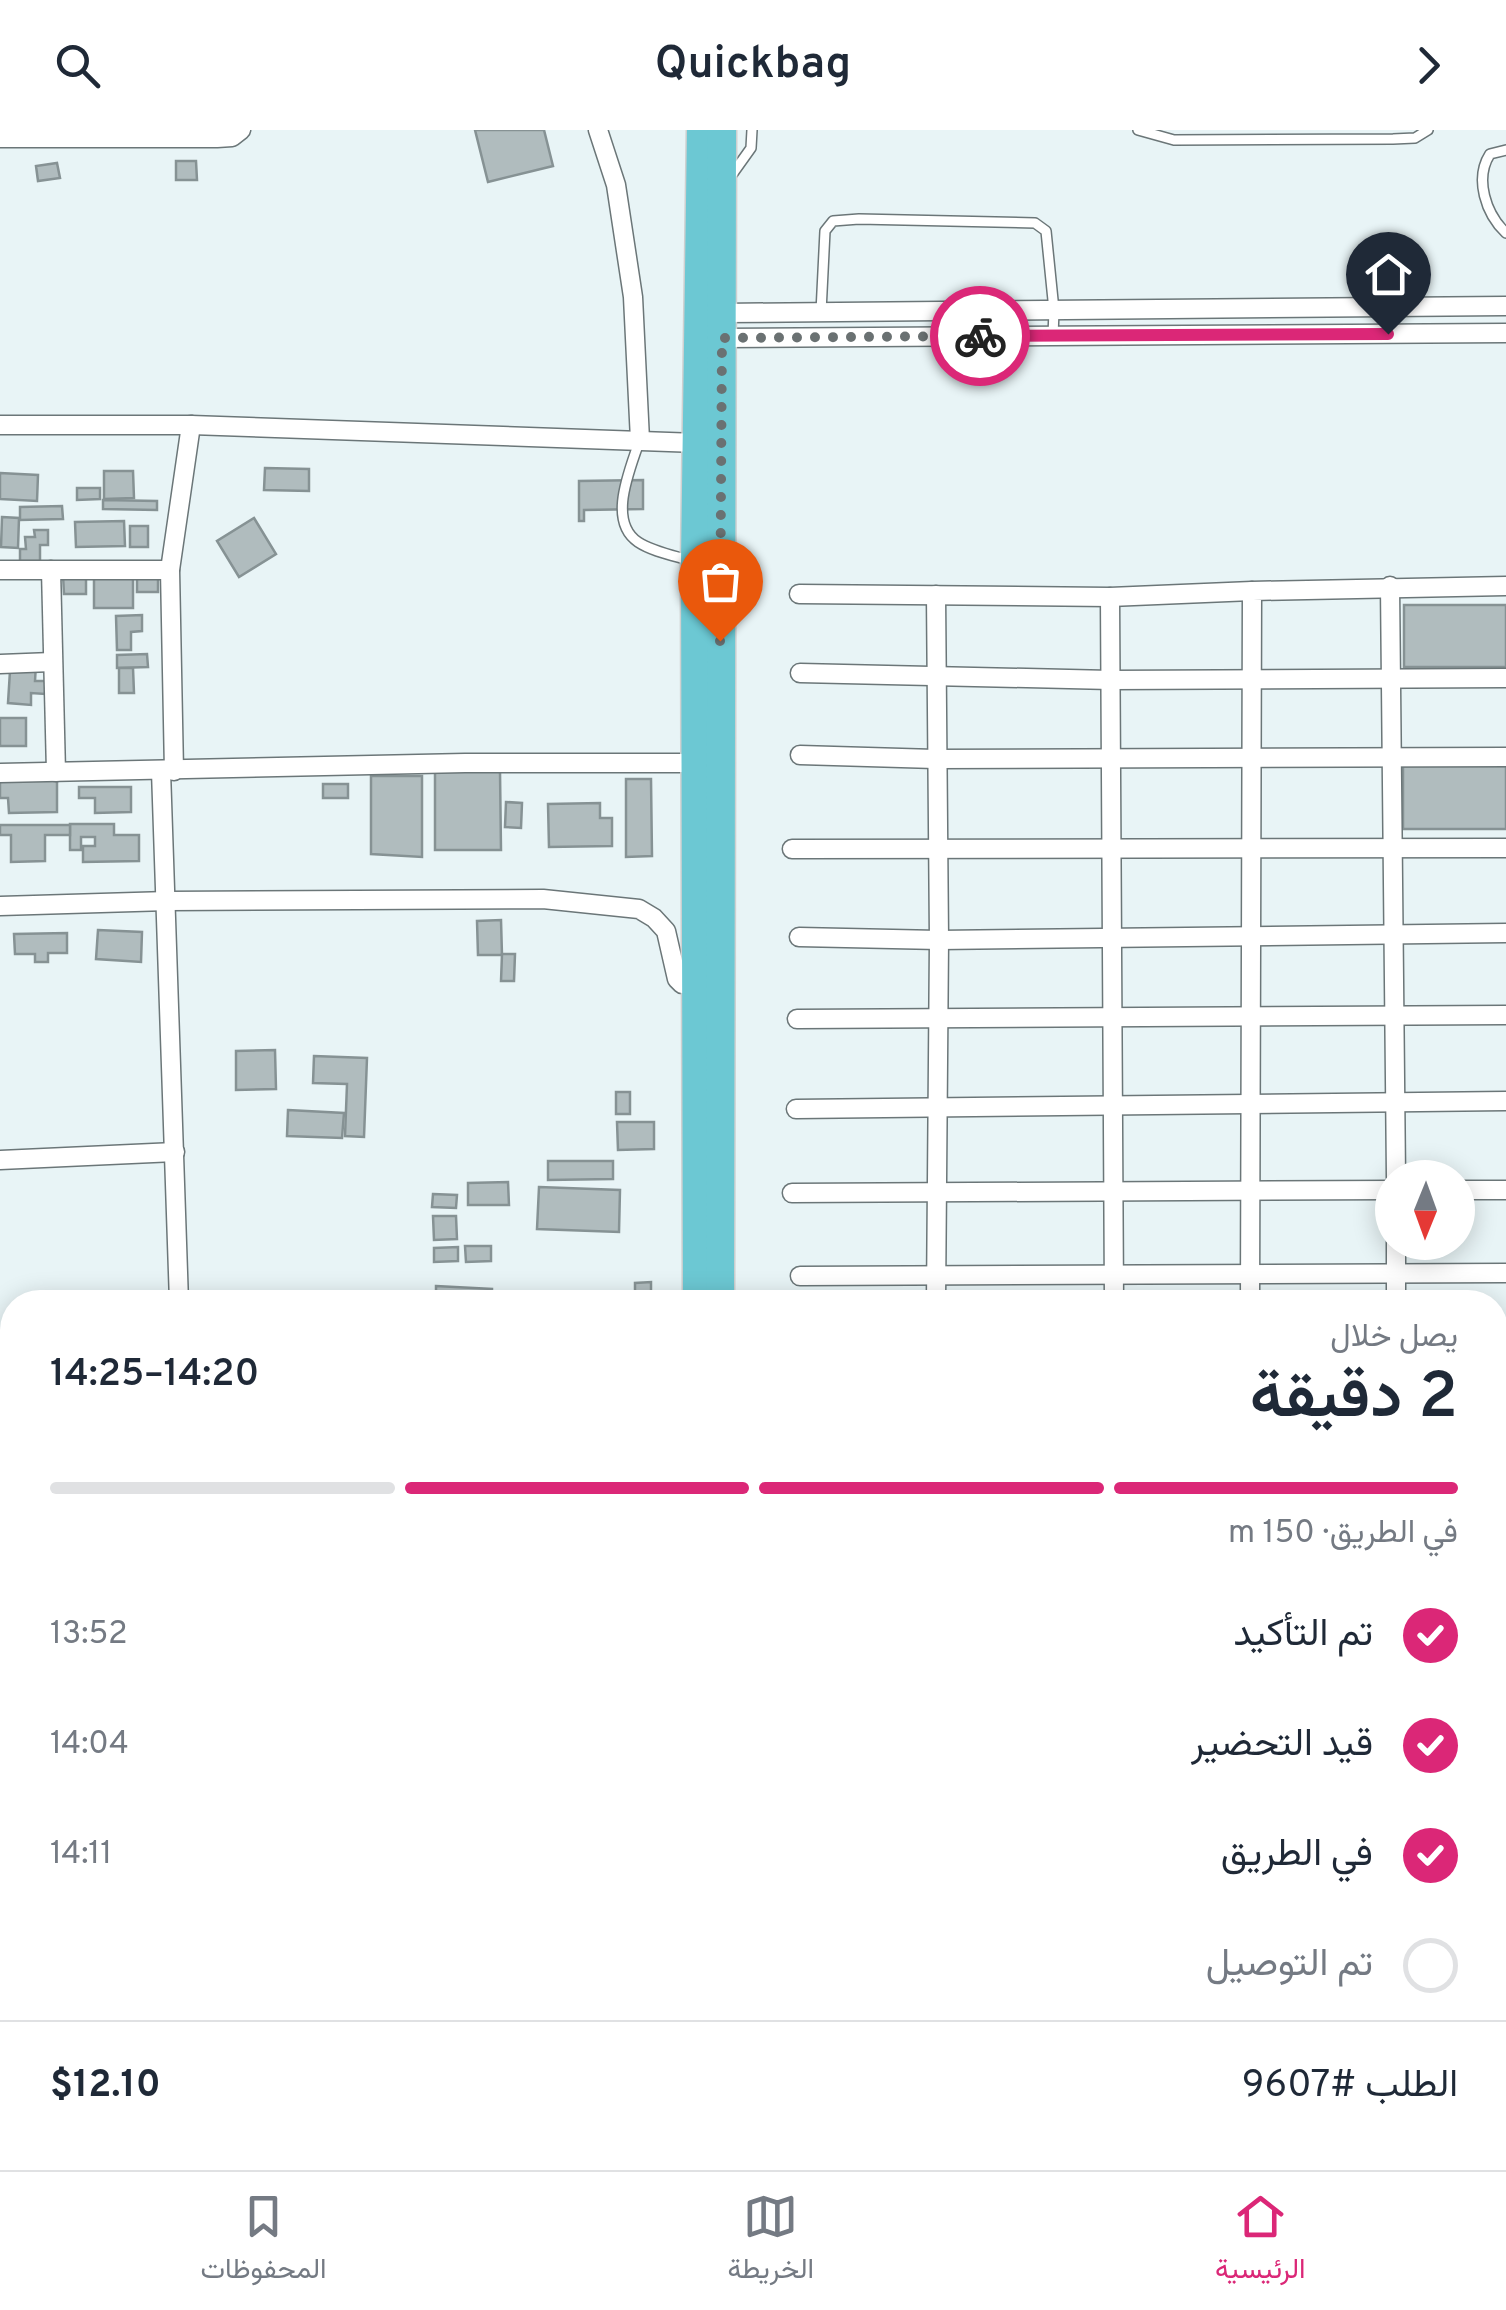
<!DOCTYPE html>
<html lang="ar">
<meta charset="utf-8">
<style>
:root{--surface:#fff;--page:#f6f6f7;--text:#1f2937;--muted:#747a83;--line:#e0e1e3;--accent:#db2777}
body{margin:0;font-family:Overpass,Vazirmatn,sans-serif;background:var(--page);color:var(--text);direction:rtl;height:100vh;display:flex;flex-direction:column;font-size:38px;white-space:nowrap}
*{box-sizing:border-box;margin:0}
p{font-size:32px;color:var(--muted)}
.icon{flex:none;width:55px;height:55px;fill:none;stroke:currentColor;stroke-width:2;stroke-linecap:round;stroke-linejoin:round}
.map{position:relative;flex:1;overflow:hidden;direction:ltr}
.details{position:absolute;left:0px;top:1160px;width:1508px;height:880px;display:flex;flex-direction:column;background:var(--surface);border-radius:40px 40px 0 0;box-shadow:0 5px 25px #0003;direction:rtl}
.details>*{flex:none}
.needle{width:65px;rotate:181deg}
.fabs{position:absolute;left:1375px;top:1030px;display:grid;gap:20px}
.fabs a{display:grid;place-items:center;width:100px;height:100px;border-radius:50%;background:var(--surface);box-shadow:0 5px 25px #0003;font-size:50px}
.pin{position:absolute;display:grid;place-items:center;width:85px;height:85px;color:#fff;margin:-102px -42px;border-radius:50% 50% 50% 0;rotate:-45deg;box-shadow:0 0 10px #0007}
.pin .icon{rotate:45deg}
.courier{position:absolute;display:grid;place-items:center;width:100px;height:100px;margin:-50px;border:8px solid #db2777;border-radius:50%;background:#fff;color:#222;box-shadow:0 2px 12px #0007}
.summary em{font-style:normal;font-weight:600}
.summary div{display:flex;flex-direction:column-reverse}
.summary{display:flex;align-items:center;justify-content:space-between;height:170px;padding:0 50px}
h1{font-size:65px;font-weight:600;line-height:75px}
.bar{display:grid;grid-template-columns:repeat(4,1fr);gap:15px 10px;align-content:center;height:120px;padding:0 50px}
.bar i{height:12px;border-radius:8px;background:var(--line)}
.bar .active{background:var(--accent)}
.bar p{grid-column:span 4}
.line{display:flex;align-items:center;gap:25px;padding:0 50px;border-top:2px solid var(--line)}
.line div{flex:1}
ol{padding:0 50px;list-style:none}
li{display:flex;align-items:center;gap:30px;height:110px}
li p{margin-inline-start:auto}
li .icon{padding:10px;border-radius:50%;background:var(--accent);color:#fff;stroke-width:4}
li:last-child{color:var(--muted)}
li i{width:55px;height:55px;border:5px solid var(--line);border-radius:50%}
header{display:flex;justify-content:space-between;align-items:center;height:130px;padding:0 50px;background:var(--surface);font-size:45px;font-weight:600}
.tabs{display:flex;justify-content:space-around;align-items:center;height:140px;border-top:2px solid var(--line);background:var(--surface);font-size:28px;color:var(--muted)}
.tabs a{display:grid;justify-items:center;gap:5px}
.tabs .active{color:var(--accent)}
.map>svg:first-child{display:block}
.building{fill:#b0bcbe;stroke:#869294;stroke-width:2.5}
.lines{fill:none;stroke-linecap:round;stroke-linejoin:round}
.lane-casing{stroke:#6b7678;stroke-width:12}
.street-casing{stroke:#6b7678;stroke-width:21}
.secondary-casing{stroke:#6b7678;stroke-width:29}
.primary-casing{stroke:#cfd0d0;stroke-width:31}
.lane{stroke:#fff;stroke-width:9}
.street{stroke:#fff;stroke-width:18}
.secondary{stroke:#fff;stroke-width:25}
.primary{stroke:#6cc8d3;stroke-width:28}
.done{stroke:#6a7172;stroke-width:10;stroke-dasharray:0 18}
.route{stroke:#db2777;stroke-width:12}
</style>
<header><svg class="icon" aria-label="forward" viewBox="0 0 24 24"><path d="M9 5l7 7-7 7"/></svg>Quickbag<svg class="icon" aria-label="search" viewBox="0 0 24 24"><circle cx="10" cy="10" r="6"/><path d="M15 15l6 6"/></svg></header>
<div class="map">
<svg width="1506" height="2040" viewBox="0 0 1506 2040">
<rect width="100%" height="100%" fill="#e8f4f6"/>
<g class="building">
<polygon points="475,0 544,0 553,36 488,52"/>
<polygon points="176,31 196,31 197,50 176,50"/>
<polygon points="57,33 60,48 38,51 36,36"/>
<polygon points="265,338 309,339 309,361 264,360"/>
<polygon points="104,341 133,341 134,368 104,369"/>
<polygon points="0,343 38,345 37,371 0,369"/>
<polygon points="643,350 643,379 584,380 584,391 579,391 579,351"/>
<polygon points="77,358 100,358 100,369 77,370"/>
<polygon points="103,370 157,371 157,380 103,379"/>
<polygon points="62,376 63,389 20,390 20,377"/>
<polygon points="2,387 19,388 18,418 1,417"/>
<polygon points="254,388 276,424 239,447 217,411"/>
<polygon points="124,391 125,416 76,417 75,392"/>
<rect x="130" y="396" width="18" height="21"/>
<polygon points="34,400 48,400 48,415 40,415 40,431 20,431 20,419 26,419 25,407 35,407"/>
<polygon points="63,445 86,445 86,464 64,464"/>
<rect x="94" y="446" width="39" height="32"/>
<polygon points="158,446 158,462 137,462 137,447"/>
<rect x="1404" y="475" width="102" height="62"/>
<polygon points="142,485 142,501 131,502 131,520 117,520 116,486"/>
<polygon points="147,524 148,537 117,538 117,525"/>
<polygon points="36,534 35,551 46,551 45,564 31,563 31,575 8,573 10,541"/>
<polygon points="119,538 133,538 134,563 119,563"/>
<rect x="0" y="588" width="26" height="28"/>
<rect x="1403" y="636" width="103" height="63"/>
<polygon points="435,641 500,641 501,720 435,720"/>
<polygon points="371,646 422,646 422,727 371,724"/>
<polygon points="57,648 57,682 9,683 8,668 0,668 0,650"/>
<polygon points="626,649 651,649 652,726 626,727"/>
<rect x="323" y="654" width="25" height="14"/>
<polygon points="79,657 131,657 131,682 95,683 95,668 79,668"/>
<polygon points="506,672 522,673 521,698 505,697"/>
<polygon points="600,673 600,688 612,688 612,716 549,717 548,674"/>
<polygon points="70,694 114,694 114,705 139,705 139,731 83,732 83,716 95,716 95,707 81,707 81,720 70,720"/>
<polygon points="0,695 70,695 70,705 45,705 45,731 11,732 11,705 0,705"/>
<polygon points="501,790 502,825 478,825 477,791"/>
<polygon points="98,800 142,802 141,832 96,829"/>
<polygon points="67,803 67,823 48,823 48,832 35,832 35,824 15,824 14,804"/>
<polygon points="502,824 515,824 514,851 501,851"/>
<polygon points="275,920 276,959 236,960 236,921"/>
<polygon points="314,926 367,928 364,1007 345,1006 347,954 313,953"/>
<rect x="616" y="962" width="14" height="22"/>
<polygon points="288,980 344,983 342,1008 287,1006"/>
<polygon points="617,992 654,992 654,1019 618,1020"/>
<polygon points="548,1031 613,1031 613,1049 548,1050"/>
<polygon points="508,1052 509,1075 468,1075 468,1053"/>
<polygon points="539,1057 620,1060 619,1102 537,1099"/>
<polygon points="433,1064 457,1065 456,1078 432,1077"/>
<polygon points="433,1086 456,1086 457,1109 434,1110"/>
<polygon points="465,1116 491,1116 491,1131 466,1132"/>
<polygon points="458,1117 458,1131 434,1132 434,1118"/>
<polygon points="651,1152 651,1170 635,1170 635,1153"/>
<polygon points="436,1156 492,1159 492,1169 436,1167"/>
<rect x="1495" y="1256" width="11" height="75"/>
<polygon points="0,1871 8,1871 8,1877 12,1877 12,1900 0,1900"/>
<polygon points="0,1926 12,1927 12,1949 0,1949"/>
<polygon points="95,2028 134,2028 137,2040 98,2040"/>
<polygon points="381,2028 411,2028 410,2040 380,2040"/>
<polygon points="412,2028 493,2028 493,2037 437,2040 437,2036 412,2037"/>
<polygon points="496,2028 546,2028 546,2029 520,2029 521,2040 496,2040"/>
<polygon points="552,2028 665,2030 665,2040 552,2040"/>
<polygon points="829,2028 858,2028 857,2037 828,2036"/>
<polygon points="884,2028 929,2028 929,2040 917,2040 917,2033 884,2033"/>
<rect x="939" y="2028" width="25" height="12"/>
<polygon points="966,2028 1037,2028 1037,2040 965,2040"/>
<polygon points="1098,2028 1154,2028 1154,2029 1102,2040"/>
</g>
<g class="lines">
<g class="lane-casing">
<g id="lane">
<polyline points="1138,0 1174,10 1393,9 1415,8 1428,0"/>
<path d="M1506,20L1490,24C1474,49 1486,84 1506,103"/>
<polyline points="731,46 751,18 752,0"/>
<polyline points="821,182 825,101 833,91 859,89 1035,93 1046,101 1054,180 1053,206"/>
<path d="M639,312C630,340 607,391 638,412C653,422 676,426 692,431"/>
</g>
</g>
<g class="street-casing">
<g id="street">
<polyline points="598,0 616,55 633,167 640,310"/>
<polyline points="0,8 217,8 232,7 241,0"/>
<polyline points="722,183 1506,176"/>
<polyline points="722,208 1506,203"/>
<polyline points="0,295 191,295 697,313"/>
<polyline points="0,440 170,440"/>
<polyline points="51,440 56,642"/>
<polyline points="1390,456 1396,1048"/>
<polyline points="799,464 1110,467 1252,461"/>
<polyline points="1110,467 1114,1172"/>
<polyline points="0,534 52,532"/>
<polyline points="800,543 1111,550 1506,548"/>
<polyline points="800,625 935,629 1506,627"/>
<polyline points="161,641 179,1172"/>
<polyline points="174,641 170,440 191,295"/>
<polyline points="0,643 465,633 696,633"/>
<polyline points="792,719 1506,718"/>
<polyline points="0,776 168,771 543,769 639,779 654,788 666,801 677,849 682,854 705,854"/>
<polyline points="799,807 939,810 1506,803"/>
<polyline points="797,889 1506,885"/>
<polyline points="796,979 1506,971"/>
<polyline points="0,1030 175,1022"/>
<polyline points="1458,1060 1506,1060"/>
<polyline points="792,1063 1392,1060"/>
<polyline points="1396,1112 1396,1172"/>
<polyline points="800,1146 1506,1143"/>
<polyline points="936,1172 939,810 936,465"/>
<polyline points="1250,1172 1252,461 1506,456"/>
<polyline points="1495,1225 1506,1225"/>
<polyline points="1495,1445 1506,1445"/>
<polyline points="1495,1959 1506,1958"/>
<polyline points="0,1992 12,1992"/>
<polyline points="1415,2028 1415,2040"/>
<polyline points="50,2040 50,2028"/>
<polyline points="358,2040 358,2028"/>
<polyline points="1055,2040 1056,2028"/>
<polyline points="1254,2040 1255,2028"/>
</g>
</g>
<g class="secondary-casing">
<g id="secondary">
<polyline points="1495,1828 1506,1828"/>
<polyline points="0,1829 12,1829"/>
</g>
</g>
<g class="primary-casing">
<g id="primary">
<polyline points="697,1172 695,432 701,0"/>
<polyline points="720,1172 722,0"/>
<polyline points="695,2040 696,2028"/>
<polyline points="718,2040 718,2028"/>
</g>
</g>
<use href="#lane" class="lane"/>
<use href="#street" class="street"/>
<use href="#secondary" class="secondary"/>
<use href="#primary" class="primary"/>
</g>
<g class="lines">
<polyline class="done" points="720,511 722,208 980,206"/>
<polyline class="route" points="980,206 1388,204"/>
</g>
</svg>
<div class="fabs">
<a><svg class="needle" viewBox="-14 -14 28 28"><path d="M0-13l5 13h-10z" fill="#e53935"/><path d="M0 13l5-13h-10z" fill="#747a83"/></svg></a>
</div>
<div class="pin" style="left:720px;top:511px;background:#ea580c"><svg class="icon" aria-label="bag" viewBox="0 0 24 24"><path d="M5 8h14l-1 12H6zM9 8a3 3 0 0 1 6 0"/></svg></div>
<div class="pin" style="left:1388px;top:204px;background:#1f2937"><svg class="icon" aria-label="home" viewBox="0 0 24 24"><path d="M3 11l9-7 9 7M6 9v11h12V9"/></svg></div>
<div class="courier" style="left:980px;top:206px"><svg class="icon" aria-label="bike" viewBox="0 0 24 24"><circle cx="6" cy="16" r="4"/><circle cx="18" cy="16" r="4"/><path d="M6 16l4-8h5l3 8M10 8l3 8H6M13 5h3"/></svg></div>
<section class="details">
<div class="summary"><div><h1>2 دقيقة</h1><p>يصل خلال</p></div><em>14:20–14:25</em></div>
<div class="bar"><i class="active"></i><i class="active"></i><i class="active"></i><i></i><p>في الطريق · 150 m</p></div>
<ol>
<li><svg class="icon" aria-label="check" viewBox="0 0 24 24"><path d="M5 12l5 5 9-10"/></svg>تم التأكيد<p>13:52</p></li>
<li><svg class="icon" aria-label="check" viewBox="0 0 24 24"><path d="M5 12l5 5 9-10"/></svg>قيد التحضير<p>14:04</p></li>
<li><svg class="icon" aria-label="check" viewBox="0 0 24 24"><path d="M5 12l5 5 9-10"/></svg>في الطريق<p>14:11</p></li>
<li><i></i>تم التوصيل</li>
</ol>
<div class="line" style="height:130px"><div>الطلب #9607</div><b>$12.10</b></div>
</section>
</div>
<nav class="tabs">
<a class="active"><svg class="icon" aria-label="home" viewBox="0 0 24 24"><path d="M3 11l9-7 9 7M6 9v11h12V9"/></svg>الرئيسية</a>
<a><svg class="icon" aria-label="map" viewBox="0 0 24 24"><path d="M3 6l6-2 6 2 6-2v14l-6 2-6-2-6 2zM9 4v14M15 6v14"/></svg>الخريطة</a>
<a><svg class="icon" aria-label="saved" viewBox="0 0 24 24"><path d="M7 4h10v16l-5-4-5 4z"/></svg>المحفوظات</a>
</nav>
